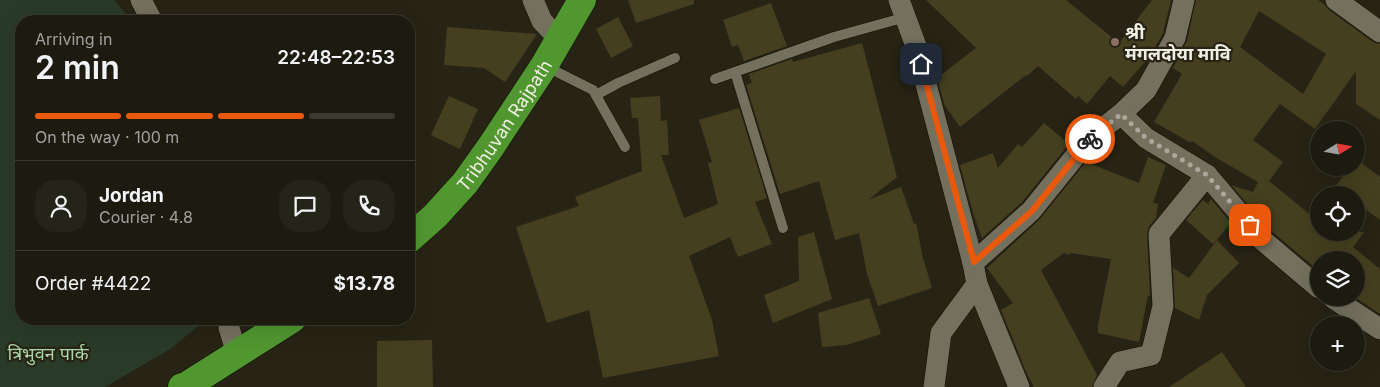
<!DOCTYPE html>
<meta charset="utf-8">
<style>
:root{--surface:#1d1b10;--page:#252419;--text:#f1f3f6;--muted:#a0a19f;--line:#3b3930;--accent:#ea580c}
body{margin:0;font-family:Inter,"Noto Sans Devanagari",sans-serif;background:var(--page);color:var(--text);height:100vh;display:flex;flex-direction:column;font-size:19px;white-space:nowrap}
*{box-sizing:border-box;margin:0}
p{font-size:16px;color:var(--muted)}
.icon{flex:none;width:28px;height:28px;fill:none;stroke:currentColor;stroke-width:2;stroke-linecap:round;stroke-linejoin:round}
.map{position:relative;flex:1;overflow:hidden}
.sheet{position:absolute;left:15px;top:15px;width:400px;height:310px;display:flex;flex-direction:column;background:var(--surface);border-radius:20px;box-shadow:0 5px 20px #0002,0 0 0 1px var(--line)}
.sheet>*{flex:none}
.needle{width:32px;rotate:79deg}
.buttons{position:absolute;left:1310px;top:121px;display:grid;gap:10px}
.buttons a{display:grid;place-items:center;width:55px;height:55px;border-radius:50%;background:var(--surface);box-shadow:0 5px 20px #0002,0 0 0 1px var(--line);font-size:25px}
.pin{position:absolute;display:grid;place-items:center;width:42px;height:42px;color:#fff;margin:-21px;border-radius:10px;box-shadow:0 2px 8px #0006}
.courier{position:absolute;display:grid;place-items:center;width:50px;height:50px;margin:-25px;border:4px solid #ea580c;border-radius:50%;background:#fff;color:#222;box-shadow:0 1px 6px #0007}
.summary em{font-style:normal;font-weight:600}
.summary div{display:flex;flex-direction:column-reverse}
.summary{display:flex;align-items:center;justify-content:space-between;height:85px;padding:0 20px}
h1{font-size:32px;font-weight:600;line-height:38px}
.bar{display:grid;grid-template-columns:repeat(4,1fr);gap:8px 5px;align-content:center;height:60px;padding:0 20px}
.bar i{height:6px;border-radius:4px;background:var(--line)}
.bar .current{background:var(--accent)}
.bar p{grid-column:span 4}
.line{display:flex;align-items:center;gap:12px;padding:0 20px;border-top:1px solid var(--line)}
.line div{flex:1}
.round{display:grid;place-items:center;flex:none;width:52px;height:52px;border-radius:20px;background:var(--page)}
.map>svg:first-child{display:block}
.green{fill:#2a3a29}
.building{fill:#453f1f;fill-rule:evenodd}
.lines{fill:none;stroke-linecap:round;stroke-linejoin:round}
.lane-casing{stroke:#100d02;stroke-width:11}
.street-casing{stroke:#100d02;stroke-width:22}
.highway-casing{stroke:#100d02;stroke-width:29}
.lane{stroke:#73705e;stroke-width:10}
.street{stroke:#73705e;stroke-width:21}
.highway{stroke:#509730;stroke-width:28}
.done{stroke:#aaa79c;stroke-width:5;stroke-dasharray:0 9}
.route{stroke:#ea580c;stroke-width:6}
.education-dot{fill:#8d6e63;stroke:#272415;stroke-width:2}
.labels{text-anchor:middle;dominant-baseline:central;stroke-width:4.5;stroke-linejoin:round;paint-order:stroke}
.poi-label{font-size:18px;font-weight:bold;fill:#f0eee4;stroke:#272415;text-anchor:start}
.street-label{font-size:18px;fill:#f0eee4;stroke:#272415}
.park-label{font-size:18px;fill:#aad5a6;stroke:#272415}
</style>
<div class="map">
<svg width="1380" height="387" viewBox="0 0 1380 387">
<rect width="100%" height="100%" fill="#272415"/>
<polygon class="green" points="0,0 114,0 132,21 21,21 21,319 207,319 170,349 105,387 0,387"/>
<g class="building">
<polygon points="628,0 694,0 694,4 636,23"/>
<polygon points="926,0 1066,0 1119,43 1152,0 1171,0 1163,33 1151,55 1123,87 1110,76 1087,104 1078,96 1076,99 1038,66 1027,76 1026,75 960,127 945,106 937,78 976,48"/>
<path d="M1196,0H1318L1324,4L1329,10L1373,42L1380,44V120L1356,104V71L1315,129L1280,104L1253,140L1283,162L1269,181L1319,222V232H1364L1353,247L1380,269V314L1356,298V260H1319V271L1269,229L1231,185L1253,192L1258,182L1215,157L1192,141L1191,143L1154,122L1182,74L1173,68L1187,41ZM1259,11L1326,54L1303,94L1240,47Z"/>
<polygon points="771,3 787,46 744,61 738,45 732,47 723,20"/>
<polygon points="618,17 633,46 611,58 596,29"/>
<polygon points="447,27 537,34 505,82 484,68 444,65"/>
<polygon points="862,43 897,177 868,200 901,187 914,224 916,223 923,258 932,288 878,306 867,274 859,233 835,240 819,181 780,194 746,85 752,83 749,74 792,59 793,62"/>
<polygon points="449,96 478,109 460,149 431,135"/>
<polygon points="660,96 661,121 667,120 669,155 661,155 684,218 718,204 708,163 712,162 699,120 739,108 767,198 755,202 772,244 738,257 730,237 689,256 712,320 719,356 603,378 589,310 547,323 516,227 579,206 575,197 642,171 638,118 632,118 630,98"/>
<polygon points="1044,123 1069,144 1022,202 982,238 973,213 960,165 993,153 998,168 1018,144 1022,147"/>
<polygon points="1148,157 1166,165 1153,203 1158,204 1156,218 1149,226 1147,234 1150,296 1148,295 1139,342 1098,333 1098,325 1111,259 1071,253 1070,255 1064,253 1041,270 1097,375 1092,387 1034,387 1027,374 1001,310 1013,303 987,268 1039,220 1086,162 1139,183"/>
<polygon points="1356,159 1380,177 1380,220 1356,202 1356,195 1347,195 1336,186 1349,168 1356,168"/>
<polygon points="1211,199 1231,223 1213,244 1186,220 1203,200 1208,204"/>
<polygon points="814,232 832,299 773,323 764,295 799,281 798,237"/>
<polygon points="1217,240 1239,263 1207,295 1199,320 1175,308 1173,268 1189,278"/>
<polygon points="869,298 881,334 847,345 822,347 818,313"/>
<polygon points="432,340 433,387 377,387 377,341"/>
<polygon points="1222,352 1246,387 1169,387"/>
</g>
<g class="lines">
<g class="lane-casing">
<g id="lane">
<polyline points="545,66 593,90 625,147"/>
<polyline points="735,72 783,228"/>
<polyline points="715,79 834,37 906,17"/>
<polyline points="596,95 618,83 675,58"/>
</g>
</g>
<g class="street-casing">
<g id="street">
<polyline points="141,0 152,21"/>
<polyline points="533,0 542,21 559,39"/>
<polyline points="899,0 916,46 973,263 1031,211 1089,139 1121,114 1146,90 1175,38 1184,0"/>
<polyline points="1336,0 1380,32"/>
<polyline points="1121,114 1146,138 1207,175 1260,238 1319,288"/>
<polyline points="973,263 977,284 1019,387"/>
<polyline points="1333,298 1380,329"/>
<polyline points="229,319 229,328 237,354"/>
<polyline points="934,387 941,333 977,284"/>
<polyline points="1104,387 1120,362 1151,355 1163,306 1159,234 1207,175"/>
</g>
</g>
<g class="highway-casing">
<g id="highway">
<path id="s1" d="M409,239L435,216L465,183L490,148L544,66L582,0"/>
<polyline points="182,387 186,386 292,319"/>
</g>
</g>
<use href="#lane" class="lane"/>
<use href="#street" class="street"/>
<use href="#highway" class="highway"/>
</g>
<g class="lines">
<polyline class="done" points="1090,139 1121,114 1146,138 1207,175 1250,225"/>
<polyline class="route" points="921,64 974,262 1032,211 1090,139"/>
</g>
<circle class="education-dot" cx="1115" cy="42" r="5"/>
<g class="labels">
<g class="poi-label">
<text x="1125" y="32">श्री<tspan x="1125" dy="21">मंगलदोया मावि</tspan></text>
</g>
<g class="street-label">
<text stroke="none"><textPath href="#s1" startOffset="149">Tribhuvan Rajpath</textPath></text>
</g>
<g class="park-label">
<text x="48" y="353">त्रिभुवन पार्क</text>
</g>
</g>
</svg>
<div class="buttons">
<a><svg class="needle" viewBox="-14 -14 28 28"><path d="M0-13l5 13h-10z" fill="#e53935"/><path d="M0 13l5-13h-10z" fill="#a0a19f"/></svg></a>
<a><svg class="icon" aria-label="locate" viewBox="0 0 24 24"><circle cx="12" cy="12" r="6"/><path d="M12 2v4M12 18v4M2 12h4M18 12h4"/></svg></a>
<a><svg class="icon" aria-label="layers" viewBox="0 0 24 24"><path d="M12 4l9 5-9 5-9-5zM3 14l9 5 9-5"/></svg></a>
<a>+</a>
</div>
<div class="pin" style="left:1250px;top:225px;background:#ea580c"><svg class="icon" aria-label="bag" viewBox="0 0 24 24"><path d="M5 8h14l-1 12H6zM9 8a3 3 0 0 1 6 0"/></svg></div>
<div class="pin" style="left:921px;top:64px;background:#1f2937"><svg class="icon" aria-label="home" viewBox="0 0 24 24"><path d="M3 11l9-7 9 7M6 9v11h12V9"/></svg></div>
<div class="courier" style="left:1090px;top:139px"><svg class="icon" aria-label="bike" viewBox="0 0 24 24"><circle cx="6" cy="16" r="4"/><circle cx="18" cy="16" r="4"/><path d="M6 16l4-8h5l3 8M10 8l3 8H6M13 5h3"/></svg></div>
<section class="sheet">
<div class="summary"><div><h1>2 min</h1><p>Arriving in</p></div><em>22:48–22:53</em></div>
<div class="bar"><i class="current"></i><i class="current"></i><i class="current"></i><i></i><p>On the way · 100 m</p></div>
<div class="line" style="height:90px"><a class="round"><svg class="icon" aria-label="person" viewBox="0 0 24 24"><circle cx="12" cy="8" r="4"/><path d="M4 21q1-7 8-7t8 7"/></svg></a><div><b>Jordan</b><p>Courier · 4.8</p></div><a class="round"><svg class="icon" aria-label="chat" viewBox="0 0 24 24"><path d="M4 5h16v11H9l-5 4z"/></svg></a><a class="round"><svg class="icon" aria-label="phone" viewBox="0 0 24 24"><path d="M5 4h4l2 5-3 2q2 4 5 5l2-3 5 2v4C11 20 4 13 5 4z"/></svg></a></div>
<div class="line" style="height:65px"><div>Order #4422</div><b>$13.78</b></div>
</section>
</div>
